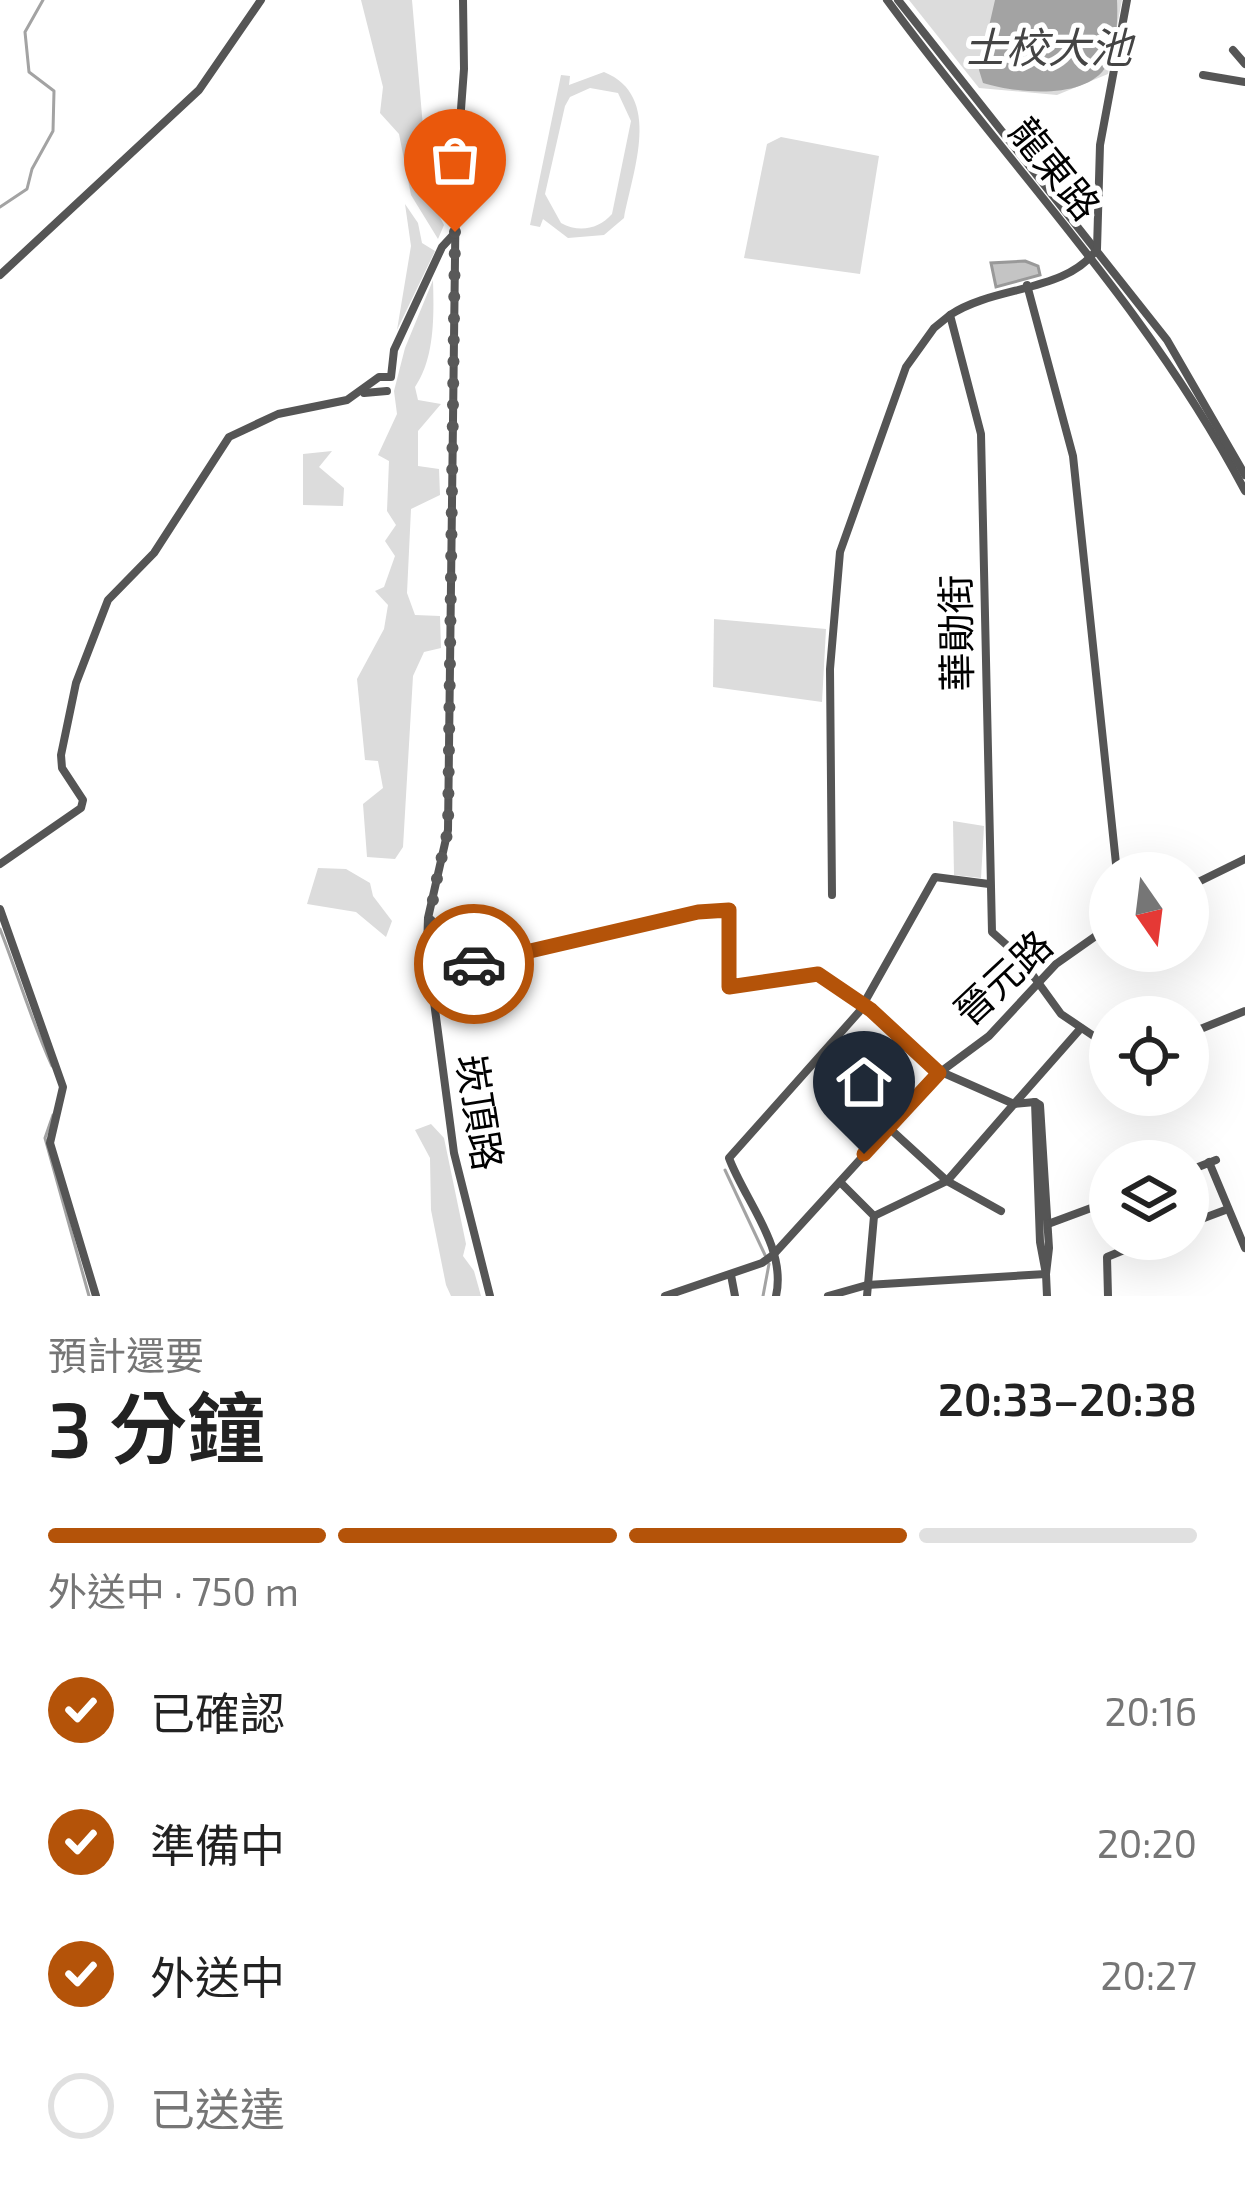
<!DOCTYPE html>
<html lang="zh-TW">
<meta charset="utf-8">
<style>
:root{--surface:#fff;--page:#f2f2f2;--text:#222;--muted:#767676;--line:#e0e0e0;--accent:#b45309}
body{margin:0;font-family:"Exo 2","Noto Sans TC",sans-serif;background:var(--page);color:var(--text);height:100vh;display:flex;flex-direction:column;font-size:45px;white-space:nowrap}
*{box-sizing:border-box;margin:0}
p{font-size:39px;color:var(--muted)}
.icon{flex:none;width:66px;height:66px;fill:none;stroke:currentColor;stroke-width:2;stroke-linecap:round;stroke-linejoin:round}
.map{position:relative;height:1296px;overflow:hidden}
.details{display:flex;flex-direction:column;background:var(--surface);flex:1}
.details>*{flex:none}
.needle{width:78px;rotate:166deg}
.tools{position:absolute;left:1089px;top:852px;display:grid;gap:24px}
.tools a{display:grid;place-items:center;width:120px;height:120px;border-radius:50%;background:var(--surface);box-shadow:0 12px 48px #0002;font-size:60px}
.pin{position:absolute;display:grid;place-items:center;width:102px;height:102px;color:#fff;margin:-123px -51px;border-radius:50% 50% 50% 0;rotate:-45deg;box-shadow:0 0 12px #0007}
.pin .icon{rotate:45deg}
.courier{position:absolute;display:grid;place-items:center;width:120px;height:120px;margin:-60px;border:9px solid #b45309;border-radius:50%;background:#fff;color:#222;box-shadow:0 3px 15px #0007}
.summary em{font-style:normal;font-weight:600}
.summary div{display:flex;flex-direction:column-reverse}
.summary{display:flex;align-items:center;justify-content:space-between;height:204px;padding:0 48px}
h1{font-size:78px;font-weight:600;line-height:90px}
.bar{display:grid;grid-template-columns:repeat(4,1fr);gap:18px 12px;align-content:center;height:144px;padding:0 48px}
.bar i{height:15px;border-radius:9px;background:var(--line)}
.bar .selected{background:var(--accent)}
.bar p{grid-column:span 4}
ol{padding:0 48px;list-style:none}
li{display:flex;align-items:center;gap:36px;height:132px}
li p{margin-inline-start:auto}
li .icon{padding:12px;border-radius:50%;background:var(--accent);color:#fff;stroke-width:4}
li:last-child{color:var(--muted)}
li i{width:66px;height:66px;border:6px solid var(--line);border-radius:50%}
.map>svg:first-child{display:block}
.green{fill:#dcdcdc;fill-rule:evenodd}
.water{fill:#a3a3a3}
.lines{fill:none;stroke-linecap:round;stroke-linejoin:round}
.stream{stroke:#a3a3a3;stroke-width:3}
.building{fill:#c4c4c4;stroke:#999;stroke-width:3}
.minor{stroke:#555;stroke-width:8}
.done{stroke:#595959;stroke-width:12;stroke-dasharray:0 21.6}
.route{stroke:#b45309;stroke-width:15}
.labels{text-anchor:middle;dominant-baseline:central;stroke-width:10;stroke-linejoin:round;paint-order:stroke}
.street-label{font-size:39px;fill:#000;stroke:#fff}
.water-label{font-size:42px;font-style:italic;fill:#444;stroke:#fff}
</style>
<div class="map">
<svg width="1245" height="1296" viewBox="0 0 1245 1296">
<rect width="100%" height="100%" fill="#fff"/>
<g class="green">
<polygon points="361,0 412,0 429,196 444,225 438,239 411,195 399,134 380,113 383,87"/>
<polygon points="909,0 1122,0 1108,74 1057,95 979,88"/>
<path d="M604,72C663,96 633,170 624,218L604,235L568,238L543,219L540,227L530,225L561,75L570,76L569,85ZM590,88L618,93L631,121L612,214C599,229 579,233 561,223L545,194L565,106L570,97Z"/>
<polygon points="781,137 879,156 860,274 744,258 767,144"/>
<polygon points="405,204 418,223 422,243 435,251 397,330 411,246"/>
<path d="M433,280C434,315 435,358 415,387L418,400L441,404L418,431V466L439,469L440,495L411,509L407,593L415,615L440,616L441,648L424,652L413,676L403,847L395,859L367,857L363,804L383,788L378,761L365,760L357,679L384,629L388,605L375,591L384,587L395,556L385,541L396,525L387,511L389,461L378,455L397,414L394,391L405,348Z"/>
<polygon points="332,451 319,467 344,488 343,506 303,505 303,454"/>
<polygon points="714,619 826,629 822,702 713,687"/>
<polygon points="953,821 984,826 981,878 954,875"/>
<polygon points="318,868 346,869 370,883 373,896 392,921 386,937 356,912 307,904"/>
<polygon points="431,1124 444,1138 466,1244 463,1256 474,1271 481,1296 451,1296 446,1285 431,1210 430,1158 415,1130"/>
</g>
<path class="water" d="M995,0H1117C1118,18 1117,49 1107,65C1087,101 1015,93 983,83L979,70Z"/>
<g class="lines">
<g class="stream">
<polyline points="0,207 27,189 32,169 53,131 54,91 29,72 25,32 43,0"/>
<path d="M0,929C18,975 31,1020 52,1066"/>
<polyline points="53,1115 45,1138 89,1296"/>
<polyline points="725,1170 765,1255"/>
<polyline points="763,1296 769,1264"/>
</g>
</g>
<polygon class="building" points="1025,261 1038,266 1040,275 996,287 991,263"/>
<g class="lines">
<g class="minor">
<polyline points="463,0 464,69 456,176 448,830 428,918 427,949 454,1153 490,1296"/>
<path d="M887,0C1008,165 1149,308 1245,491"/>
<polyline points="898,0 1167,340 1245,475"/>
<polyline points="1233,50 1245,64"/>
<polyline points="1203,75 1245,82"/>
<polyline points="0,275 199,90 261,0"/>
<polyline points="1027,285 1073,456 1117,873"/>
<polyline points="364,393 387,391"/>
<polyline points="0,864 81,808 83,800 62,768 61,755 76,683 108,600 154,553 229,437 278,414 347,400 379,377 391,377 394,350 442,247 454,234"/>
<polyline points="1188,887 1245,859"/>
<polyline points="832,895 830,669 840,552 906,367 934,328 950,315"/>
<polyline points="0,909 63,1087 50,1143 96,1296"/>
<polyline points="429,974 725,908 730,914 729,987 818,974 870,1010 930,1067 1014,1104 1081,1028"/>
<polyline points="1188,1034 1245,1011"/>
<path d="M1110,1057L1101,1041L1061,1014L1019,956L992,932L981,434L950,315C995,285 1066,293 1097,249L1100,145L1127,0"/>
<polygon points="1035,1102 1040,1105 1049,1248 1046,1274 1040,1242"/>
<polyline points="888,1127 947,1181 1001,1211"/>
<polyline points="1209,1162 1245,1248"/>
<polyline points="1188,1171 1216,1160"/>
<polyline points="840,1182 874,1216 867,1296"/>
<polyline points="874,1216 947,1181 1014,1104 1035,1102"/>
<polyline points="1048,1224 1110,1201"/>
<polyline points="1188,1224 1228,1209"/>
<polyline points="731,1275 735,1296"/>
<polyline points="665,1296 762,1263 773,1255 939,1073 989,1036 1056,964 1110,926"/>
<path d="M776,1296C787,1247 745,1201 729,1158L859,1012L935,877L989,884"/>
<polyline points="828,1296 867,1285 1046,1274 1047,1296"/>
<polyline points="1108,1296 1107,1257 1151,1239"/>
</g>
</g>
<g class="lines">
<path class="done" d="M455,232L448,830C437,879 424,924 430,974L474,964"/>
<polyline class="route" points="474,964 698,912 729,910 729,987 818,974 871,1010 939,1073 864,1154"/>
</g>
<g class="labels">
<g class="street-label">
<text transform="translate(1056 168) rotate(51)">龍東路</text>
<text transform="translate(955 633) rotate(-91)">華勛街</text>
<text transform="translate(1002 977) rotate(-43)">晉元路</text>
<text transform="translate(481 1112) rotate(81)">崁頂路</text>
</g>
<g class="water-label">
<text x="1048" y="46">士校大池</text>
</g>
</g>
</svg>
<div class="tools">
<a><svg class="needle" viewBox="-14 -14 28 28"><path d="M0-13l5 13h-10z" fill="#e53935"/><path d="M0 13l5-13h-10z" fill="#767676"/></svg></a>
<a><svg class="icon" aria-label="locate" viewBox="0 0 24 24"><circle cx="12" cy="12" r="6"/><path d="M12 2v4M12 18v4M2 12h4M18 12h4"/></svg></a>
<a><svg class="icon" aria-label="layers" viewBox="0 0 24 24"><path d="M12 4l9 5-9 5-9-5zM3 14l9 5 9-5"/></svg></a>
</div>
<div class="pin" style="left:455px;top:232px;background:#ea580c"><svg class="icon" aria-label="bag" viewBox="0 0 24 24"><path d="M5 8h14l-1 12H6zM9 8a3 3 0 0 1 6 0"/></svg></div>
<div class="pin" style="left:864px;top:1154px;background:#1f2937"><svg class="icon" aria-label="home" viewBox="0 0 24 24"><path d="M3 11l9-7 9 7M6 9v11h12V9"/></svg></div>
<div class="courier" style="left:474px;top:964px"><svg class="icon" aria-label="car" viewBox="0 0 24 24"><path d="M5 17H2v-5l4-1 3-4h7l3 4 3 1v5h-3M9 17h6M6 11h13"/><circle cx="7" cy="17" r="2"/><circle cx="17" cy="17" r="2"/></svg></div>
</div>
<section class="details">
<div class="summary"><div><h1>3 分鐘</h1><p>預計還要</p></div><em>20:33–20:38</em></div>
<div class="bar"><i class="selected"></i><i class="selected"></i><i class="selected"></i><i></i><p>外送中 · 750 m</p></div>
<ol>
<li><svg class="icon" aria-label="check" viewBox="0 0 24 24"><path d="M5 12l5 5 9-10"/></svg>已確認<p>20:16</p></li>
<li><svg class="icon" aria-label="check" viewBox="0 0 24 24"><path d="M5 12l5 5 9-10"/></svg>準備中<p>20:20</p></li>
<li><svg class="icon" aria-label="check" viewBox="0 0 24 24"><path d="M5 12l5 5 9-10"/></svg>外送中<p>20:27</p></li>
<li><i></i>已送達</li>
</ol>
</section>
